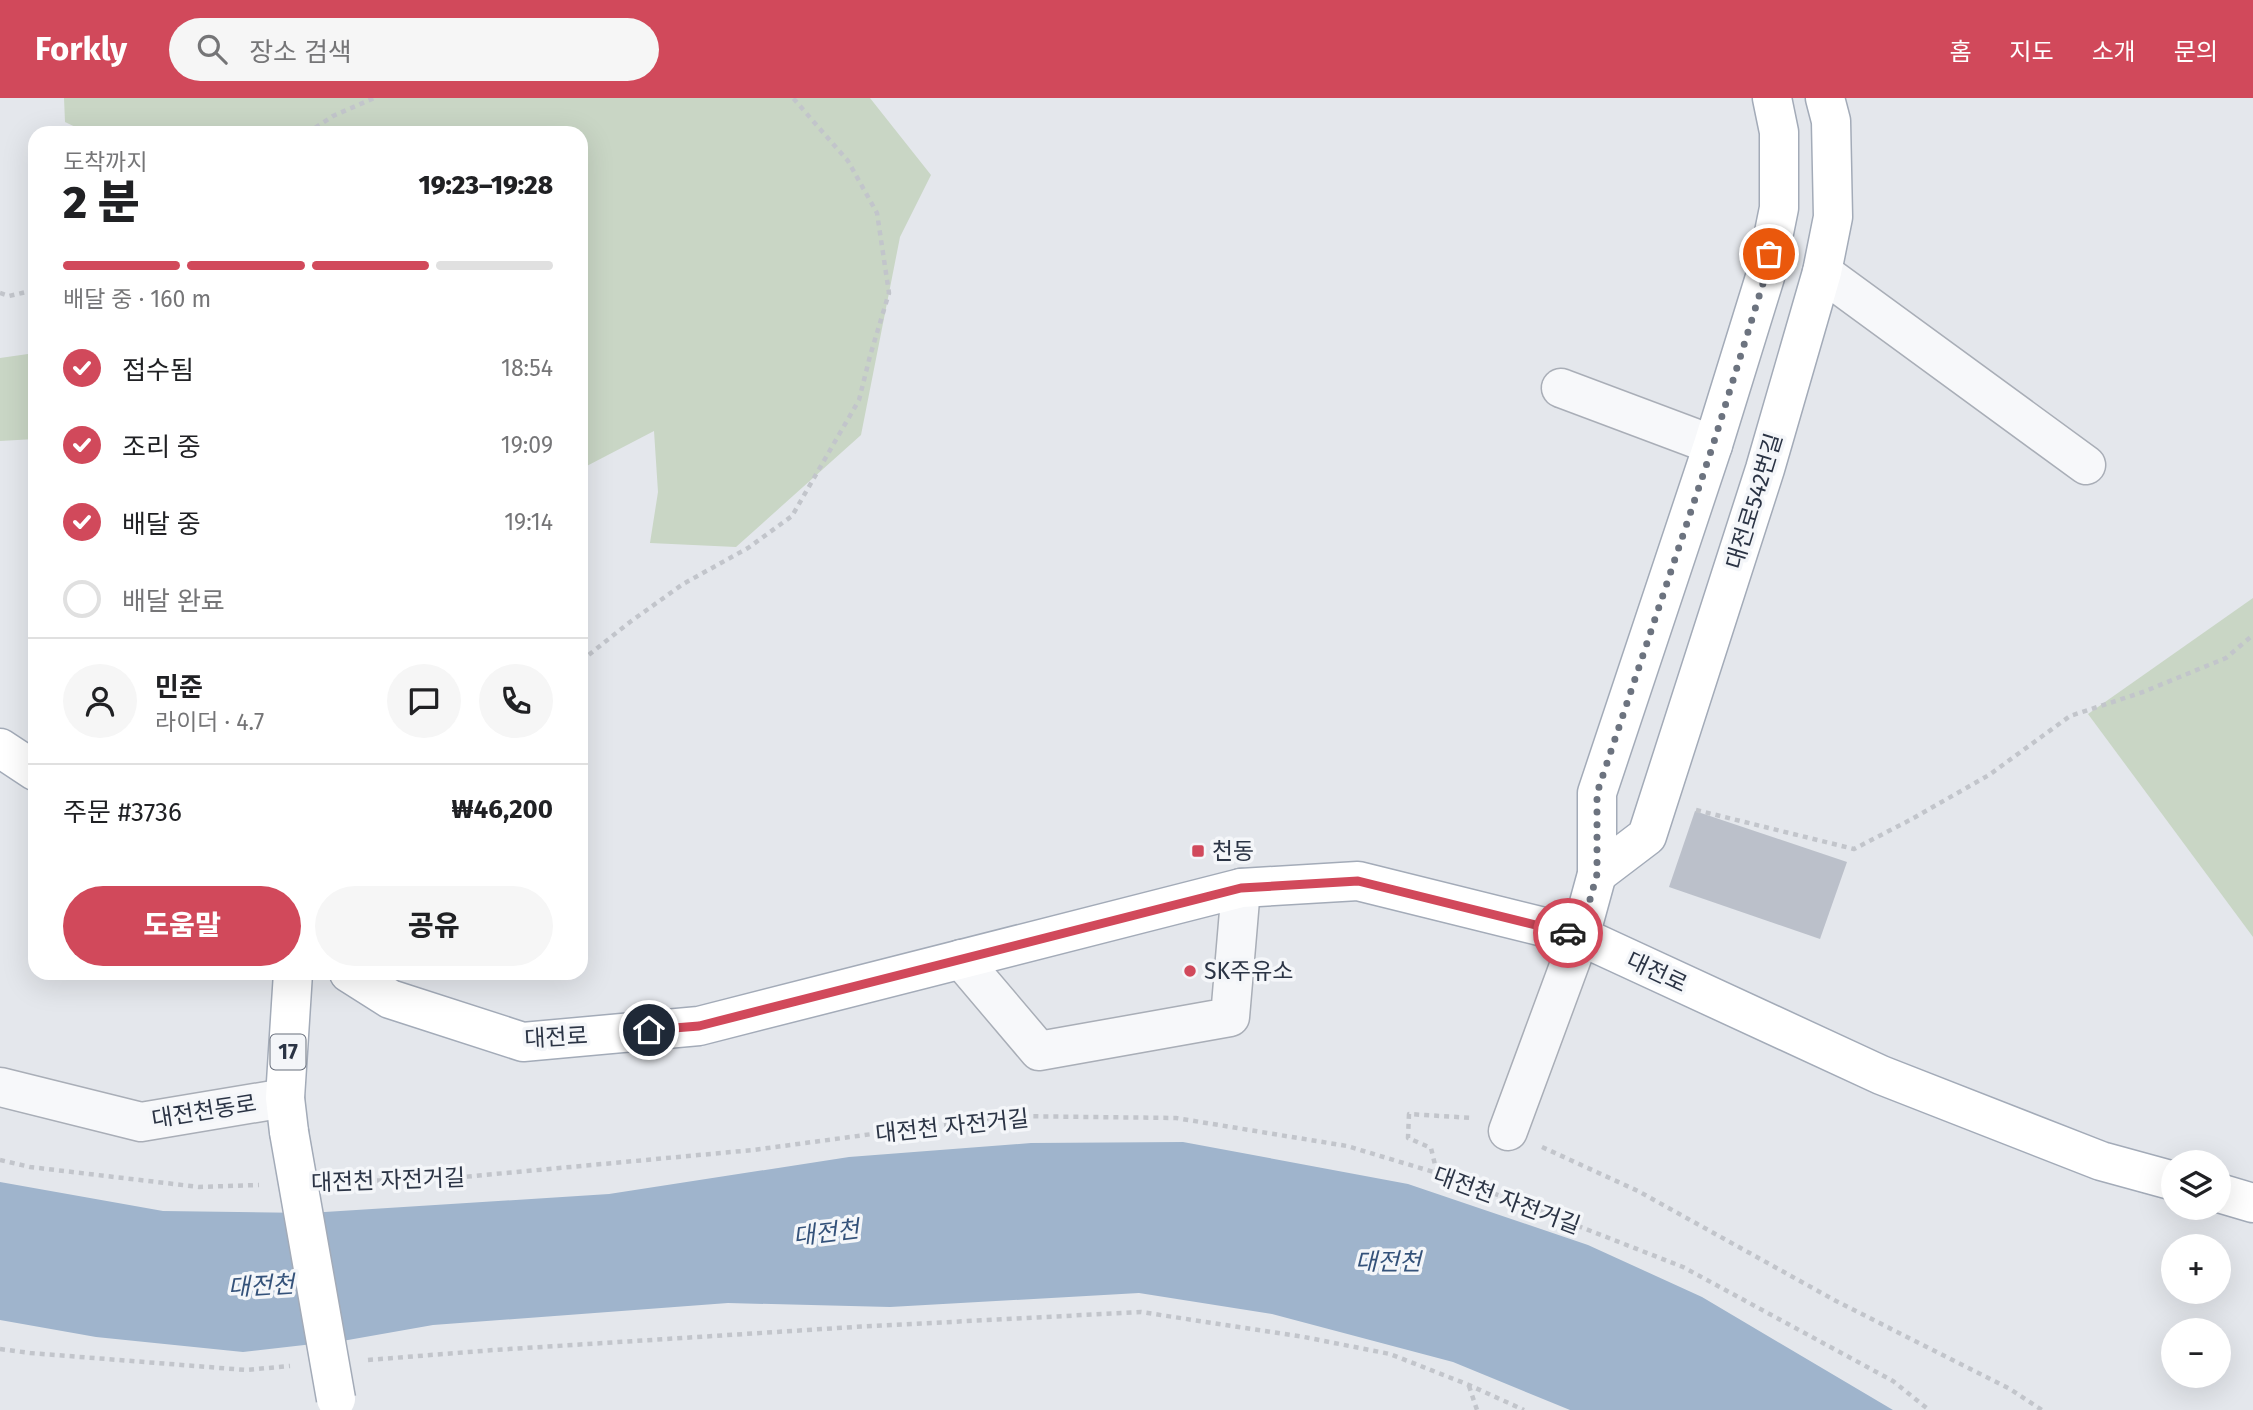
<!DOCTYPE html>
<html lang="ko">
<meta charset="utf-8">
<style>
:root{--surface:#fff;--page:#f6f6f6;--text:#202124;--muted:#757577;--line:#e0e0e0;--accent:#d1495b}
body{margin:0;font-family:"Fira Sans","Noto Sans KR",sans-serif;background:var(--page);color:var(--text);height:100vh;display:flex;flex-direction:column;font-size:26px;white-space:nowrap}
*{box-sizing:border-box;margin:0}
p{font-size:23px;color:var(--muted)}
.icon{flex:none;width:38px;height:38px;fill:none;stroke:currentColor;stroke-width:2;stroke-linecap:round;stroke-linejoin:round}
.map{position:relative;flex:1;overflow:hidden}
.drawer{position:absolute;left:28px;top:28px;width:560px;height:854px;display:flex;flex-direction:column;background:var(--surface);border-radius:21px;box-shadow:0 7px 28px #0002}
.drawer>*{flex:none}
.fabs{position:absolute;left:2161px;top:1052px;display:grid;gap:14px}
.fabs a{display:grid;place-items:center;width:70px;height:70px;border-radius:50%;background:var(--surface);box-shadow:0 7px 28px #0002;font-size:35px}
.pin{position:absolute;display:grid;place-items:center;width:60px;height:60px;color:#fff;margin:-30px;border:4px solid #fff;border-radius:50%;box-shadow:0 2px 7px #0007}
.courier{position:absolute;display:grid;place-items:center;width:70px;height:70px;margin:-35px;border:5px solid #d1495b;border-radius:50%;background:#fff;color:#222;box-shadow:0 2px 9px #0007}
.summary em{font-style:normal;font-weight:800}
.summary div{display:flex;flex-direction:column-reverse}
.summary{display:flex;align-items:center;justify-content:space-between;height:119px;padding:0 35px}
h1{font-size:46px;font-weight:800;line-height:52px}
.bar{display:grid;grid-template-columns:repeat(4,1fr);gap:10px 7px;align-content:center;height:84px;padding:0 35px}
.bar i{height:9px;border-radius:5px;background:var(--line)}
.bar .active{background:var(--accent)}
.bar p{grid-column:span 4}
.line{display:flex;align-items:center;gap:18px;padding:0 35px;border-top:2px solid var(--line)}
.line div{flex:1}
.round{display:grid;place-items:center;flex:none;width:74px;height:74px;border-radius:37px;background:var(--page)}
ol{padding:0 35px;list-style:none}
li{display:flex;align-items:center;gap:21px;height:77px}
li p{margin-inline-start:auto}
li .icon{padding:7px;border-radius:50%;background:var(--accent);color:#fff;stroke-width:4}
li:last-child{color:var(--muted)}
li i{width:38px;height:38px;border:4px solid var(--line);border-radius:50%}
.primary-button{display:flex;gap:14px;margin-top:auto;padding:14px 35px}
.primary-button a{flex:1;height:80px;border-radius:42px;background:var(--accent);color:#fff;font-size:28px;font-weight:800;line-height:80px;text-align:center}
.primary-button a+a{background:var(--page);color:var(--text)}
header{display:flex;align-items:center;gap:42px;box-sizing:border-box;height:98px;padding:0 35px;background:var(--accent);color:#fff}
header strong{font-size:33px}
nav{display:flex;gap:38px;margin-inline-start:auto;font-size:24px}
.search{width:490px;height:63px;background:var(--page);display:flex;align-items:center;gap:18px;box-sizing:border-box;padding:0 24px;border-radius:38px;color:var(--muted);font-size:26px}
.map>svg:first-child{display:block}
.green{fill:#c9d6c5}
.water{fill:#9fb4cc}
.building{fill:#bbc0ca}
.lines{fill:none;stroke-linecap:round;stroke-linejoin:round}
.minor-casing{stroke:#a9aeb7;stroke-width:41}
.major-casing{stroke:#a3abb8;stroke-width:41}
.path{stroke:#c2c5cb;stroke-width:4.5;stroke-dasharray:5 5;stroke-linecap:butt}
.minor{stroke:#f7f8fa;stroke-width:38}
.major{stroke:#fff;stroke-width:38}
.major-bridge-casing{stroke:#a3abb8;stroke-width:41;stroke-linecap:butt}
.major-bridge{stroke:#fff;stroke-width:38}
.done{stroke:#6c737f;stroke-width:7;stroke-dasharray:0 12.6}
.route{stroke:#d1495b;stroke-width:9}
.poi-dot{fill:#d1495b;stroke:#f4f6f9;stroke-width:2.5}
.labels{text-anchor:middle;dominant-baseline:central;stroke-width:7;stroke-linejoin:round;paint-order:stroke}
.shield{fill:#f4f6f9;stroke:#676e7b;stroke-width:2}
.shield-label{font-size:21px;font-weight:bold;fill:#2b3445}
.street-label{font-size:23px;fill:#2b3445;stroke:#f4f6f9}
.poi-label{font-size:23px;fill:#2b3445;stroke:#f4f6f9;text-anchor:start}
.water-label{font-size:24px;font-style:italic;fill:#34527a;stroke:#f4f6f9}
</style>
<header>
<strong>Forkly</strong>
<div class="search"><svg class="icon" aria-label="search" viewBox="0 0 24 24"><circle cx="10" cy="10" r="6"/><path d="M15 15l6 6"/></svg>장소 검색</div>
<nav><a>홈</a><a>지도</a><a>소개</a><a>문의</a></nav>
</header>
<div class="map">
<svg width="2253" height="1312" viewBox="0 0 2253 1312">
<rect width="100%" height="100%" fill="#e4e7ec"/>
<g class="green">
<polygon points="64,0 870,0 931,77 900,139 861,337 736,449 650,445 658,394 654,333 581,371 581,35 409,35 314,29 307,35 88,35 65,24"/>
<polygon points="35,255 35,341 0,343 0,260"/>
<polygon points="2253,500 2253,839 2088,616"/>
</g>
<polygon class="water" points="1183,1044 1408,1086 1588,1147 1702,1199 1893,1312 1570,1312 1453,1264 1272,1216 1139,1195 890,1209 728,1205 433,1227 348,1242 243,1254 96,1239 0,1222 0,1084 163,1113 309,1115 609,1096 849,1059 1031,1045"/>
<polygon class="building" points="1695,713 1847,764 1820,841 1669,789"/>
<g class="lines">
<g class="minor-casing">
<g id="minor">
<polyline points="1822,174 2086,367"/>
<polyline points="1561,290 1713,347"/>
<polyline points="961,861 1039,953 1230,919 1241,790"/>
<polyline points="0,989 141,1024 285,1000"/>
<polyline points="1508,1033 1580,838"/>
</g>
</g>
<g class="major-casing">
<g id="major">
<polyline points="0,650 35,673"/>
<polyline points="1597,776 1647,738 1765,371 1822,174 1833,119 1831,23 1825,0"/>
<polyline points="1580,838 1597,776 1597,695 1713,347 1765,179 1779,110 1779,34 1772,0"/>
<polyline points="349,875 390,901 523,944 699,928 1241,790 1358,783 1580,838 1881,977 2101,1063 2174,1083"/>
<polyline points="289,1034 285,1000 293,875"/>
<polyline points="2219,1095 2253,1105"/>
</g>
</g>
<g class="path">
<polyline points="307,35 333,18 374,0"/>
<polyline points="0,195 9,198 35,192"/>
<polyline points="581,563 630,524 683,486 748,450 792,418 859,302 870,258 889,195 877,115 848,63 793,0"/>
<polyline points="1696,712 1854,751 1910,722 1989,677 2070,618 2143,594 2226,560 2253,537"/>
<polyline points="1542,1049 1638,1093 1836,1203 2010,1291 2042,1312"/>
<polyline points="0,1062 30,1069 199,1089 259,1087"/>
<polyline points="1437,1075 1431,1050 1408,1040 1409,1016 1472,1020"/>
<polyline points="337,1084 452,1080 753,1052 1007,1018 1176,1020 1347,1048 1437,1075 1509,1101 1683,1169 1893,1283 1929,1312"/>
<polyline points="0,1251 30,1255 246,1272 290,1268"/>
<polyline points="368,1262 494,1252 854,1229 1141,1214 1304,1239 1390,1256 1469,1287 1524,1312"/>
<polyline points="1469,1288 1477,1312"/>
</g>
<use href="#minor" class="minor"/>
<use href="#major" class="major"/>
<g class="major-bridge-casing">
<polyline id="major-bridge" points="289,1034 336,1301"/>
</g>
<use href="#major-bridge" class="major-bridge"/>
</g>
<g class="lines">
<polyline class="done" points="1568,835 1580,838 1597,776 1597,695 1713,347 1765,179 1769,156"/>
<polyline class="route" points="649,932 699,928 1241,790 1358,783 1568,835"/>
</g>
<g class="poi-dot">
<rect x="1191" y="746" width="14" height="14" rx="3.5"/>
<circle cx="1190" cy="873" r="7"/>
</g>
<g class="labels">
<rect class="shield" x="270.5" y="936.5" width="35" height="35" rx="5"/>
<g class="shield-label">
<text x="288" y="954">17</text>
</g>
<g class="street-label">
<text transform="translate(1754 403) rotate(-73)">대전로542번길</text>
<text transform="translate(1657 874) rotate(25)">대전로</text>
<text transform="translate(556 939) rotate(-3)">대전로</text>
<text transform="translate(204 1013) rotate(-9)">대전천동로</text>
<text transform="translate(952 1028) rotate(-6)">대전천 자전거길</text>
<text transform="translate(388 1082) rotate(-2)">대전천 자전거길</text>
<text transform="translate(1507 1102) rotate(20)">대전천 자전거길</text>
</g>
<g class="poi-label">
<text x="1212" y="753">천동</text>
<text x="1204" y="873">SK주유소</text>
</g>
<g class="water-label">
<text transform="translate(826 1135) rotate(-7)">대전천</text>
<text x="1388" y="1164">대전천</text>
<text transform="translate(261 1188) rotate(-3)">대전천</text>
</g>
</g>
</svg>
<div class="fabs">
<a><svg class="icon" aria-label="layers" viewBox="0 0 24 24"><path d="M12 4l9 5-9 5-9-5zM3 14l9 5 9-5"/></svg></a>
<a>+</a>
<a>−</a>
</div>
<div class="pin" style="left:1769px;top:156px;background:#ea580c"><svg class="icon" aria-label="bag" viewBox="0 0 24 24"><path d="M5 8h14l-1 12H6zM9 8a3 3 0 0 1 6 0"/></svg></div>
<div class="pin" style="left:649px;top:932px;background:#1f2937"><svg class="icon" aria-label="home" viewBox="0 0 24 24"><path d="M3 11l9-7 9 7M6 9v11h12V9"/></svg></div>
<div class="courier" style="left:1568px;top:835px"><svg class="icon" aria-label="car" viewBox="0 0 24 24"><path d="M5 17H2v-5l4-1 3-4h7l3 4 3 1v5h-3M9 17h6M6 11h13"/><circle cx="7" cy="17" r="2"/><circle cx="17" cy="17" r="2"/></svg></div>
<section class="drawer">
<div class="summary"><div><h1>2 분</h1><p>도착까지</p></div><em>19:23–19:28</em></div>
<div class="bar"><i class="active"></i><i class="active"></i><i class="active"></i><i></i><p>배달 중 · 160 m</p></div>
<ol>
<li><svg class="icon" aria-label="check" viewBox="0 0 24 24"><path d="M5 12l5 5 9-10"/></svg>접수됨<p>18:54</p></li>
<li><svg class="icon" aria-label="check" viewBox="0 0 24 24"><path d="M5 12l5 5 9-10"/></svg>조리 중<p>19:09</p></li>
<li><svg class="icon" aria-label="check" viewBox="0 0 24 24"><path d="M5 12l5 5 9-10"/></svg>배달 중<p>19:14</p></li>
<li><i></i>배달 완료</li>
</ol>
<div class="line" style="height:126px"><a class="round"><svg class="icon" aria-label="person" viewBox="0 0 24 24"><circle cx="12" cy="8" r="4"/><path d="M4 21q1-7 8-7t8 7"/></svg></a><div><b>민준</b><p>라이더 · 4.7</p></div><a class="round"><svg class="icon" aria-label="chat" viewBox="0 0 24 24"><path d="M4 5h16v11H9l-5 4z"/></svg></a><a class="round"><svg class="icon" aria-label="phone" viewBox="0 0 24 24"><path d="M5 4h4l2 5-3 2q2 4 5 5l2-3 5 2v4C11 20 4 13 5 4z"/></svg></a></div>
<div class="line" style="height:91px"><div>주문 #3736</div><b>₩46,200</b></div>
<div class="primary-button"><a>도움말</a><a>공유</a></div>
</section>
</div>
